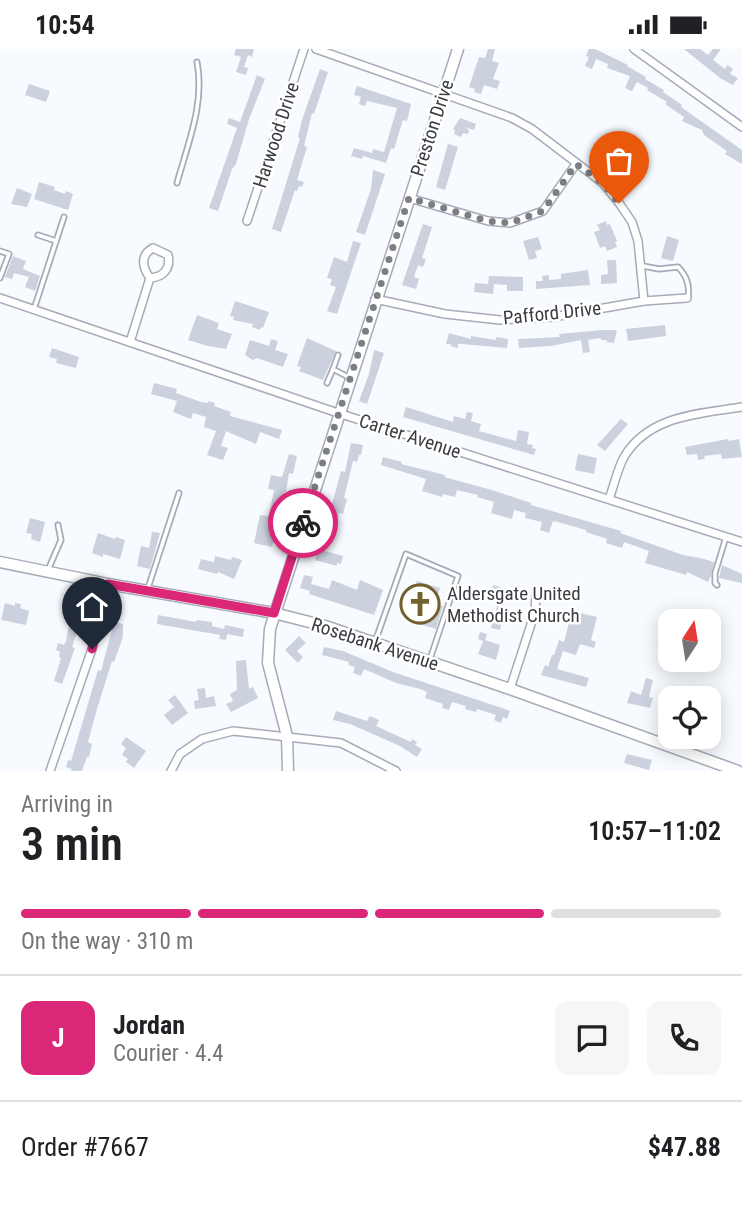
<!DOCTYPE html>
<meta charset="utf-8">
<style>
:root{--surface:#fff;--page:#f6f6f6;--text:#202124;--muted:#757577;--line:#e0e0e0;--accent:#db2777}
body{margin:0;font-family:"Roboto Condensed",sans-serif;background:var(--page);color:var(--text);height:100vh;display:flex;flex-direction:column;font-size:26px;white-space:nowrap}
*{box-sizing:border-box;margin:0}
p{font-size:23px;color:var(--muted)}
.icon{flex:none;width:38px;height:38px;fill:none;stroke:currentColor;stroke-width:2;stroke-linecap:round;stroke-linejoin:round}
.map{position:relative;height:722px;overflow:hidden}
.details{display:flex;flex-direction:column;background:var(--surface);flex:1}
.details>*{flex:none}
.needle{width:46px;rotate:12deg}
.fabs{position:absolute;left:658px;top:560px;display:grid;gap:14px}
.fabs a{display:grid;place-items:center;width:63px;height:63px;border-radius:14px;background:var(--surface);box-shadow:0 4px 18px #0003;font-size:35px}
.pin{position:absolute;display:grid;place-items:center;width:60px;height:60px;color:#fff;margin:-72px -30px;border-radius:50% 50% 50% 0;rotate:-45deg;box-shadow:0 0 7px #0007}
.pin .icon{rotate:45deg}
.courier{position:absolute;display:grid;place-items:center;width:70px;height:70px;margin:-35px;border:5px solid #db2777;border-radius:50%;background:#fff;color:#222;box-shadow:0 2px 9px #0007}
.head em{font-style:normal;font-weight:600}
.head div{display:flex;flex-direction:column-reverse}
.head{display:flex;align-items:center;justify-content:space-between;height:119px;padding:0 21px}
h1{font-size:46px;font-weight:600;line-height:52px}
.bar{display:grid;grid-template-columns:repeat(4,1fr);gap:10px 7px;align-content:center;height:84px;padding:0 21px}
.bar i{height:9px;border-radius:5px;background:var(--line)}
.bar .active{background:var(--accent)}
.bar p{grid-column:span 4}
.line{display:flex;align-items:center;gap:18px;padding:0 21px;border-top:2px solid var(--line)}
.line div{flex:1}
.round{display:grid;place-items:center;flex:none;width:74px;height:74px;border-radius:14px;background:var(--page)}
.status{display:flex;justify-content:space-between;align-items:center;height:49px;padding:0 35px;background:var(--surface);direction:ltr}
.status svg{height:19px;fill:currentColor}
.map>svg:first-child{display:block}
.building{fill:#ccd1de}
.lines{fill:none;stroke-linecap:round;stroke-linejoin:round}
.service-casing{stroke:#a6abb8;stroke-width:7}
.minor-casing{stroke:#a6abb8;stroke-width:10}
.tertiary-casing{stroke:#a6abb8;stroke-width:13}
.service{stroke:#fff;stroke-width:3.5}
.minor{stroke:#fff;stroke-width:7}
.tertiary{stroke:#fff;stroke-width:10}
.done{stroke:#7c7e84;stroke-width:7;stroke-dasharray:0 12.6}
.route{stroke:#db2777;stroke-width:9}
.labels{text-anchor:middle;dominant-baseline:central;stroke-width:5;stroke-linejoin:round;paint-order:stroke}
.street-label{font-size:19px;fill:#3a3c41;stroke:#fff}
.poi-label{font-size:19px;fill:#3a3c41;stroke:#fff;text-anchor:start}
</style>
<div class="status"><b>10:54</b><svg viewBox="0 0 49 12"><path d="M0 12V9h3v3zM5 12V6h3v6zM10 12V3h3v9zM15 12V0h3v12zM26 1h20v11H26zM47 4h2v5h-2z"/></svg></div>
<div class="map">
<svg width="742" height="722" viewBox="0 0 742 722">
<rect width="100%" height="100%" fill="#f7faff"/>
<g class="building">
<polygon points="236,0 254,0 252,8 248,6 244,18 248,19 246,26 236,23 241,8 234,6"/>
<polygon points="488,0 495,0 492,12 499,14 493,30 500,32 497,40 484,36 481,45 474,43 475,40 469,38 479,8 485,9"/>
<polygon points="589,0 595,0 628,16 627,17 646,28 645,30 664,41 663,43 682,56 681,58 742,101 742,115 725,105 727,102 704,86 702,81 682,72 684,68 665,55 667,53 647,41 648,39 637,33 632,42 625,39 630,27 607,19 608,15 596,10 592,20 585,17 589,8 586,7"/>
<polygon points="684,0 700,0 708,6 713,0 721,0 713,11 725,20 727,16 733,20 730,25 738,29 733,36 720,29"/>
<polygon points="320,20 328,23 314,65 312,64 304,97 307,98 297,131 304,133 302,138 299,137 297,142 295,141 281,183 272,180 300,89 298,88 302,71"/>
<polygon points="257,26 265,30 249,70 236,115 232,120 218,162 209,159 237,79 227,75 229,69 240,73"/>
<polygon points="29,35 50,42 46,53 25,46"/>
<polygon points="357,37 411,55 407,72 403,71 394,100 391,99 386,114 363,107 362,110 351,107 354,99 372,104 373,100 384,103 397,59 367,52 365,57 359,55 361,48 354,46"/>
<polygon points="460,69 476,75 474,81 465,78 469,81 468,85 463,84 461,88 454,85 455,81 453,80"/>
<polygon points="448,95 458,98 445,141 436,138"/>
<polygon points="373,121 385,125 365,186 356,183 371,140"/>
<polygon points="39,133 55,138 54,141 65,145 66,142 73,145 68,161 34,150"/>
<polygon points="17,139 32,145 27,158 11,155"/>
<polygon points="606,172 607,176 610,175 617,192 615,193 617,198 607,202 605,197 600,199 594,183 600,181 597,176"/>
<polygon points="423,175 432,178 422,209 426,210 423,218 418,216 414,228 419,230 416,240 402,236"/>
<polygon points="667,187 679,191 673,212 661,209"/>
<polygon points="538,188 542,200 535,202 537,209 529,211 523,192"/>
<polygon points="353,192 361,194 337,265 327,262 336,238 330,236 332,230 327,229 334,208 347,213"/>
<polygon points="13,207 26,212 23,220 40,227 35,242 25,238 29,228 14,224 12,230 5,228"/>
<polygon points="607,211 616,211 617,234 601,235 601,226 608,225"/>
<polygon points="588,221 590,236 536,240 536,232 543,232 542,227 549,226 549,231 561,230 561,225"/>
<polygon points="489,227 523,228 523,242 507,242 507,236 494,235 493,245 474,243 475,234 488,235"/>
<polygon points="235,252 269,263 263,279 261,278 260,281 252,278 253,275 233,271 234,268 230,267"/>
<polygon points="197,266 219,274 217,280 232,285 226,300 208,297 188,291"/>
<polygon points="665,276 666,287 628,292 626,280"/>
<polygon points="603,281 617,281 614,294 606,293 607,291 601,291 601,289 588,291 590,303 583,304 581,291 551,297 519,299 518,290 560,288 559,285"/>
<polygon points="449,284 471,290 471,287 496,291 496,288 508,290 507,299 462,295 458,295 458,299 450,297 451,295 446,295"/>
<polygon points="307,289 336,302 323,331 299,322 301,318 297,317"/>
<polygon points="271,290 278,292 275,301 288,305 283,318 257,309 253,311 245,306 250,291 269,297"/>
<polygon points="52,299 79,308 76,319 56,314 57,310 49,308"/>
<polygon points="374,301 384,304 367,355 359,352 369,325"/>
<polygon points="154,334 177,340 176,344 201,353 208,354 208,352 215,354 214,357 231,363 230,367 282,381 279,390 260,383 256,395 226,382 221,397 228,399 223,411 207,406 216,382 204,378 206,368 193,364 191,370 173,363 177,352 151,345"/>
<polygon points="406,358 453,373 454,367 465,370 467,363 473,364 471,372 481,375 479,382 516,392 518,381 529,383 527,395 533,396 532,399 536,400 534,406 403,368"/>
<polygon points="621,370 628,375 605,402 597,396"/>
<polygon points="728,390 729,392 739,390 742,408 722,410 721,405 704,407 705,410 698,411 697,405 687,406 685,398"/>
<polygon points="351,394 363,396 361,406 359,406 357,413 353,412 344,449 347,450 343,465 339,464 333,486 330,486 325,502 343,507 341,515 337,514 337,517 315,511 320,492 322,493 341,422 345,423"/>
<polygon points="289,405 297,407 293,425 289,424 286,443 284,443 272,498 254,494 260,466 269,467 274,441 268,440 271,426 282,428"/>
<polygon points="578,405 597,409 594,425 575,421"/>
<polygon points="383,408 402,413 401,415 445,426 444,428 492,441 531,454 531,456 621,482 620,484 683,506 704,510 714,513 711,527 708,533 687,523 686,526 645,514 649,502 624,493 622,499 606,494 607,490 586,483 586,481 558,473 553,472 549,484 540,481 542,473 525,469 526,464 514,461 512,470 491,464 494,453 477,448 478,446 457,441 455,448 443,445 442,448 422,442 426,430 381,416"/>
<polygon points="30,469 45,473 40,493 31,490 32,485 26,484"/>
<polygon points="152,483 160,484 150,520 137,517 141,497 149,499"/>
<polygon points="98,484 115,490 116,488 125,491 120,510 103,505 103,508 92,504"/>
<polygon points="215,507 231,511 232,508 242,511 234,530 218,523 217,525 198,520 201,510 214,513"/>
<polygon points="722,516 742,525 742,534 719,529"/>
<polygon points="304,526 313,528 311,535 329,540 332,531 357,541 360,531 383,541 374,566 309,545 310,542 300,539"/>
<polygon points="417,532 440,539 435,555 443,557 436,580 419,575 422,567 414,564 416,560 401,555 404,544 412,547"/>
<polygon points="493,536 509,540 502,563 504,563 500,581 491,579 498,554 491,551 494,545 491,544"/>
<polygon points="74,548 88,550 87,557 80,556 78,564 83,565 72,598 75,599 62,635 54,632 61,609 59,608 60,603 56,601 58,594 64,596 66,592"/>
<polygon points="5,554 15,557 15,554 21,555 20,559 29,562 26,576 1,571"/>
<polygon points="572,562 597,568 591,591 596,593 594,599 580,595 576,606 563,602 557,620 589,629 586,638 541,626 545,616 548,618 552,606 554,606 559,591 564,593"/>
<polygon points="158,566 196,573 197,571 212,573 212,577 224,580 225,576 244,580 243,588 227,585 226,591 219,590 220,586 157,575"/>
<polygon points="114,573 123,575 123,588 114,613 112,612 97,660 88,693 92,695 89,708 87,708 82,722 71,722 72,720 66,718 68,711 71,712 98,621 101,622"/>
<polygon points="480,583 487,585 485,591 500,596 496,611 478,605 483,592 478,590"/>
<polygon points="299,587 306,594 297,602 303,608 298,614 285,601"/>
<polygon points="324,598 343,602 393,623 505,660 510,662 507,670 503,668 501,674 494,671 496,666 477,660 476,663 465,660 466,657 452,653 449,661 442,659 443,655 425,649 427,643 420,640 396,634 364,620 361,627 353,624 355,618 348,616 349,613 322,606"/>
<polygon points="246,611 249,640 253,638 258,649 231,663 226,655 233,652 230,645 237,641 236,612"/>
<polygon points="646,629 653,631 649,648 653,649 650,659 627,654 631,642 641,646"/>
<polygon points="205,639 206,649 214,647 216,657 195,660 194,652 199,651 197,640"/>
<polygon points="175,646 188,664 172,676 164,666 174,658 168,651"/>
<polygon points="336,662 367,672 370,667 379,671 376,677 411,693 412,690 417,693 415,696 422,700 417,708 400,697 350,675 333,671"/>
<polygon points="126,688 146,702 134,719 126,713 128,710 122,706 126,699 121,695"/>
<polygon points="627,705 652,711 649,721 624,714"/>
</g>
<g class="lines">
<g class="service-casing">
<g id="service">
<path d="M177,134C188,94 205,54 197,13"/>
<polyline points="38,186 56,192"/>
<polyline points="0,202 9,205 0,229"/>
<path d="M643,217L659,220L678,218C686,226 690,236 688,248"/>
<polyline points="34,260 64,168"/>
<polyline points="338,306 333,320 350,329"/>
<polyline points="327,334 333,320"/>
<polyline points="48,521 61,491 58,476"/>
<polyline points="717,536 715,534 715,524 726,488"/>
<polyline points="148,539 179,444"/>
<polyline points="375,593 406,505 458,527 430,610"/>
</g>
</g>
<g class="minor-casing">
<g id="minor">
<polyline points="316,0 512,69 532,80 603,134 619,154 632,173 638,192 644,252"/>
<polyline points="634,0 742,78"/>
<polyline points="409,149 488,172 510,174 543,162 576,115"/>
<polyline points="247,172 304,0"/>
<path d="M153,199L168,206C171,219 164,228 150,229C142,218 140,206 153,199Z"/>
<polyline points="0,249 338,364 742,493"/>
<polyline points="375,250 445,265 500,271 553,268 644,252 687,249"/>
<polyline points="130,293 150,229"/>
<path d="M609,450C614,437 617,421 624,408C649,366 699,365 742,358"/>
<polyline points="510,640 535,563 536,545"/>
<polyline points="50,722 92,600 108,535"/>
<polyline points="171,722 180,705 202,690 233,682 341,694 396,722"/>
</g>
</g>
<g class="tertiary-casing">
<g id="tertiary">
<polyline points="0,513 108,535 274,564 325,577 510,640 738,722"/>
<polyline points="288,722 287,687 268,614 270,580 458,0"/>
</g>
</g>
<use href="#service" class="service"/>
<use href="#minor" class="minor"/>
<use href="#tertiary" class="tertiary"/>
</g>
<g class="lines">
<polyline class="done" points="303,474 409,149 488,172 510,174 543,162 576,115 603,134 619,154"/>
<polyline class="route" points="92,600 108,535 274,564 303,474"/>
</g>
<defs>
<g id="church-ring" transform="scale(2.0125)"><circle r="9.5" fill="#fff" stroke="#72602e" stroke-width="1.5"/><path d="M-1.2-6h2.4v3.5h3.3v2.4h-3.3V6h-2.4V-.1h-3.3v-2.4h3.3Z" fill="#72602e"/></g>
</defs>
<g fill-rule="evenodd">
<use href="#church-ring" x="420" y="555"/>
</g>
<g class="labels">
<g class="street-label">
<text transform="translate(432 79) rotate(-72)">Preston Drive</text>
<text transform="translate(276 86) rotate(-72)">Harwood Drive</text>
<text transform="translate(552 264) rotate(-6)">Pafford Drive</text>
<text transform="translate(410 387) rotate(18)">Carter Avenue</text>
<text transform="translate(375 595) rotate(18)">Rosebank Avenue</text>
</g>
<g class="poi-label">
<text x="447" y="544">Aldersgate United<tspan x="447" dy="22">Methodist Church</tspan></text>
</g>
</g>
</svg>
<div class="fabs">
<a><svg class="needle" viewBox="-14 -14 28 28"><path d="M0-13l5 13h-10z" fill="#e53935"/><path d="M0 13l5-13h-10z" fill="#757577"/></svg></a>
<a><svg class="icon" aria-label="locate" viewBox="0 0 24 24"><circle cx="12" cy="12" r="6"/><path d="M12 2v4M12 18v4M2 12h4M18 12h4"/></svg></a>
</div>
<div class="pin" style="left:619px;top:154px;background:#ea580c"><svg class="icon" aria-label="bag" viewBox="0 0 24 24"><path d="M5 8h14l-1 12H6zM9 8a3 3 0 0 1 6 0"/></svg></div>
<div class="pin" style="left:92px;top:600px;background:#1f2937"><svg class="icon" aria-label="home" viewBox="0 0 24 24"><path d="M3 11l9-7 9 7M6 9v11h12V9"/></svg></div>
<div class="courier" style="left:303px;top:474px"><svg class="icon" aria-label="bike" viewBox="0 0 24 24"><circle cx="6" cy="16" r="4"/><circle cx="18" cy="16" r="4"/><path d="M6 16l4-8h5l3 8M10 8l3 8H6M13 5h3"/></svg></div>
</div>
<section class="details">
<div class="head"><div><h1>3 min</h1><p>Arriving in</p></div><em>10:57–11:02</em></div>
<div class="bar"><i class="active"></i><i class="active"></i><i class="active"></i><i></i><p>On the way · 310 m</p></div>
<div class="line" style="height:126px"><b class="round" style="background:var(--accent);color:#fff">J</b><div><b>Jordan</b><p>Courier · 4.4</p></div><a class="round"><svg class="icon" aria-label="chat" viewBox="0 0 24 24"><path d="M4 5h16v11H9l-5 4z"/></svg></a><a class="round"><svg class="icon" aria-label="phone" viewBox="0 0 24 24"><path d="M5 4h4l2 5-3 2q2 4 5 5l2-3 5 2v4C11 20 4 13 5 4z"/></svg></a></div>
<div class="line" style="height:91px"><div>Order #7667</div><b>$47.88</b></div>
</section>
